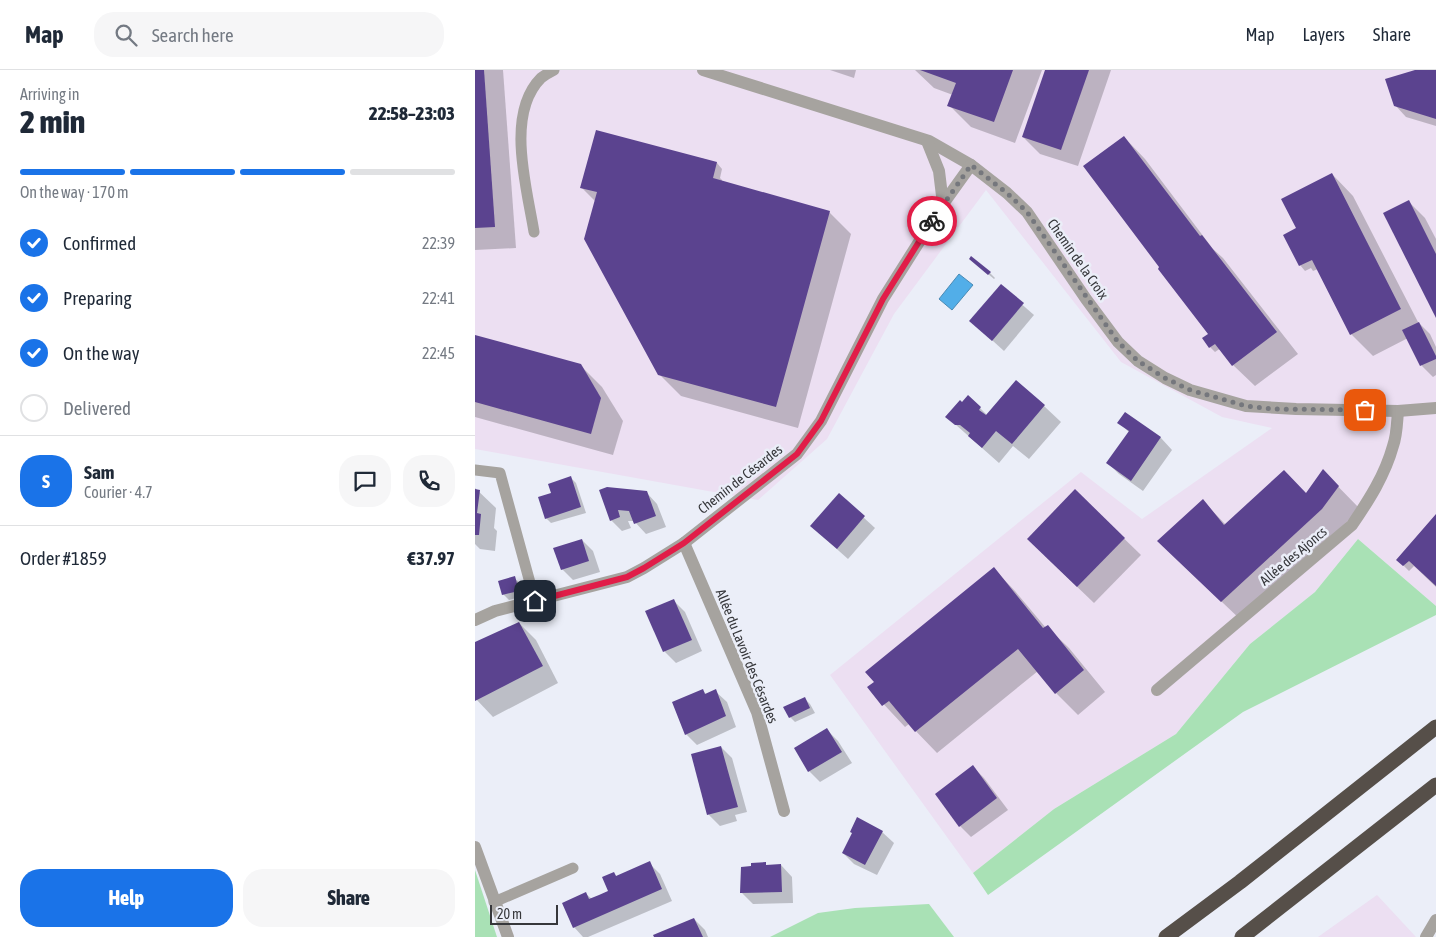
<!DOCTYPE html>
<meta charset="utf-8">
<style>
:root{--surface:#fff;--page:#f6f6f7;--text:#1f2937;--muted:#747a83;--line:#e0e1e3;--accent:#1a73e8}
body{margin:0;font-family:"Asap Condensed",sans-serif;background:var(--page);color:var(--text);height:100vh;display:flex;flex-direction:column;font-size:19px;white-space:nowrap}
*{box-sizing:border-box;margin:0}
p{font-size:16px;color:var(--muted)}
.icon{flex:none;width:28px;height:28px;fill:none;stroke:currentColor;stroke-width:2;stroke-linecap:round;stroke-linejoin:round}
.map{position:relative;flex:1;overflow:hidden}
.details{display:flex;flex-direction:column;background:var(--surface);width:475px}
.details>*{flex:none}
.scale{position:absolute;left:15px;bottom:12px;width:68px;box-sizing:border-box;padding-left:5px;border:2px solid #36373b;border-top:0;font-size:14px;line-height:18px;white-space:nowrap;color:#36373b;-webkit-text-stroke:4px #ebeef8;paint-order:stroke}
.pin{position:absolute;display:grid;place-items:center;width:42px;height:42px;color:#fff;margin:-21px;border-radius:10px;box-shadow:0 2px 8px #0006}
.courier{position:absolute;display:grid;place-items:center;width:50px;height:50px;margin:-25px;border:4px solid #e11d48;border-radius:50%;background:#fff;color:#222;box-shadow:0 1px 6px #0007}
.summary em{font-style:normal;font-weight:800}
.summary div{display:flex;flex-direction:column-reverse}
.summary{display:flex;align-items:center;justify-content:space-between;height:85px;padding:0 20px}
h1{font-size:32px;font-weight:800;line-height:38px}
.bar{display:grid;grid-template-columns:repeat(4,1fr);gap:8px 5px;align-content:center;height:60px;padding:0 20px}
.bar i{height:6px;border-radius:4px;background:var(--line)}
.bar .active{background:var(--accent)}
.bar p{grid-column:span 4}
.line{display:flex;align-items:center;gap:12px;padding:0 20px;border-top:1px solid var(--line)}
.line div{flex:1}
.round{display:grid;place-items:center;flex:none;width:52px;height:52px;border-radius:20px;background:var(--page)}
ol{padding:0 20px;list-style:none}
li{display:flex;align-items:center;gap:15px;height:55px}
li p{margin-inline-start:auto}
li .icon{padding:5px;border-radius:50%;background:var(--accent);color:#fff;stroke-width:4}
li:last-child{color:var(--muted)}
li i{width:28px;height:28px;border:2px solid var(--line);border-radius:50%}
.button{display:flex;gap:10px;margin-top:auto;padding:10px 20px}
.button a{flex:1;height:58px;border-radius:20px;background:var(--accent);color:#fff;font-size:20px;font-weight:800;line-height:58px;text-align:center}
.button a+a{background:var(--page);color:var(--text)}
header{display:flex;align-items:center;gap:30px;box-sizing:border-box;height:70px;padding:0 25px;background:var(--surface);border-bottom:1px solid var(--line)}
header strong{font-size:24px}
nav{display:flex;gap:28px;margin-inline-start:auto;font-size:18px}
.search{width:350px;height:45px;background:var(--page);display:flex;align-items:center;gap:12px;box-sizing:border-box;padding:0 18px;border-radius:20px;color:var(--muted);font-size:19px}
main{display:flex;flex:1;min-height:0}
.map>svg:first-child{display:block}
.industrial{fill:#ecdff2}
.green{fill:#a9e1b5}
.water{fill:#52aee8;stroke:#4a8ab4}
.shadow{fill:#0003}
.building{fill:#5b438f}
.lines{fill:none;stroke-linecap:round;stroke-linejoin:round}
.service{stroke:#a6a39f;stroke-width:11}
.minor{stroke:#a6a39f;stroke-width:12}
.tertiary{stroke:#a6a39f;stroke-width:12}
.motorway{stroke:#564f49;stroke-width:15}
.done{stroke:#75777d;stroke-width:5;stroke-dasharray:0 9}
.route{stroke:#e11d48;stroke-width:6}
.labels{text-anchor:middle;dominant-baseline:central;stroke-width:5;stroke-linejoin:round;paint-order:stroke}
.street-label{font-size:14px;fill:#36373b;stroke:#ebeef8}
</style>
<header>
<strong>Map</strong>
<div class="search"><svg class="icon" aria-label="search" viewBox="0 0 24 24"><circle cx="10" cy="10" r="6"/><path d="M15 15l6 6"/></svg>Search here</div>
<nav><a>Map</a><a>Layers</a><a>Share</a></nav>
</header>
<main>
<section class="details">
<div class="summary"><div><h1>2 min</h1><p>Arriving in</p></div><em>22:58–23:03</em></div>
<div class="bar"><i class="active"></i><i class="active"></i><i class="active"></i><i></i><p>On the way · 170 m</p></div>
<ol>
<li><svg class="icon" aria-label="check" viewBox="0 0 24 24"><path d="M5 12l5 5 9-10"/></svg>Confirmed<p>22:39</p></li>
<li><svg class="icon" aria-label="check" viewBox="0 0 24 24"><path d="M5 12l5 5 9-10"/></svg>Preparing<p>22:41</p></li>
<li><svg class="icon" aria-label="check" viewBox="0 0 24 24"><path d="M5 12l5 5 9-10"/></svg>On the way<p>22:45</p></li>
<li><i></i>Delivered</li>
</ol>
<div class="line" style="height:90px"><b class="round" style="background:var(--accent);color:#fff">S</b><div><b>Sam</b><p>Courier · 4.7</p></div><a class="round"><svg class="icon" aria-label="chat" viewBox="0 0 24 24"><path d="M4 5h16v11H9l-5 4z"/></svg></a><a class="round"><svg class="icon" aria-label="phone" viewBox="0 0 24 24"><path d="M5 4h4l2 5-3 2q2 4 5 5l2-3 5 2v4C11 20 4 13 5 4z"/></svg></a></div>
<div class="line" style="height:65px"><div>Order #1859</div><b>€37.97</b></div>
<div class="button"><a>Help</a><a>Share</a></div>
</section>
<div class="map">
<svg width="961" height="867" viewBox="0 0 961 867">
<rect width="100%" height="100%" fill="#ebeef8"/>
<g class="industrial">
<polygon points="0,0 961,0 961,536 883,469 840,522 775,574 701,664 579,739 498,803 355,605 606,402 667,449 797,358 747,347 646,292 511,120 419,244 352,369 283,430 0,379"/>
<polygon points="902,825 941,867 843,867"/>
</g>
<g class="green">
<polygon points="883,469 961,536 961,545 768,642 513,825 498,803 579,739 701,664 775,574 840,522"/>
<polygon points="0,800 22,867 0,867"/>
<polygon points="454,834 479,867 295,867 343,843 380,838"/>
</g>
<polygon class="water" points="484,204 498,215 477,240 464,229"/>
<g class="shadow">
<polygon points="0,0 28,0 41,178 0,180"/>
<polygon points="355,0 381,0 379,8"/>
<polygon points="440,0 567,0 540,73 496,57 474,35 478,25 459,18"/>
<polygon points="571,0 636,0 603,96 565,84 548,67"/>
<polygon points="944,0 961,0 961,56 931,47 920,35"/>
<polygon points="649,67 670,89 738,179 748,188 823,284 780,316 758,295 746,278 740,282 735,277 738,269 685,197"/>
<polygon points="226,88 242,93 247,99 245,108 247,110 247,112 354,142 376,164 323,358 206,326 184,304 121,132 107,118"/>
<polygon points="857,104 878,126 943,252 955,264 961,277 961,305 958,307 947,296 933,268 898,286 876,264 843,199 838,201 836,198 830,201 825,195 823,159"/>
<polygon points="933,131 950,148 961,169 961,245"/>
<polygon points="496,188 515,203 520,208 519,209 501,194"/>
<polygon points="526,216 559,245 529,281 496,251"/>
<polygon points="0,266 105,295 127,317 148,351 138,385 0,347"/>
<polygon points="488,333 505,338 512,345 569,336 586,352 554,389 538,376 524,393 472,347"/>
<polygon points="650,344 686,368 697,380 668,421 644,404 633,393 654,362 644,353"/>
<polygon points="848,401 885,439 768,552 705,492 728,431 751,455 831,424"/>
<polygon points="96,408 101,413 111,443 76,453 71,448 78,424"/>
<polygon points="0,418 21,438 19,458 22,461 20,481 5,479 0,474"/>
<polygon points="126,420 171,422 182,434 191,457 171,464 159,451 153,451 156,458 147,461 136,450"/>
<polygon points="600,421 666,485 619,533 570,486"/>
<polygon points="364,425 400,458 373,489 336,456"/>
<polygon points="961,446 961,517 939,496 934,501 928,495"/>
<polygon points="107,470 118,481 125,502 98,510 87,499"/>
<polygon points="519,499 540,521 571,558 572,557 594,578 630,622 603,645 581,623 563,601 462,683 434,654 430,657 402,627"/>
<polygon points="39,508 45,513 48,526 34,530 28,524"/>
<polygon points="198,530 210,542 227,581 201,593 190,582 172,542"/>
<polygon points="44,553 61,570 83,613 18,647 0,628 0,573"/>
<polygon points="228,621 232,625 240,621 252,632 261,657 222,675 211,664"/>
<polygon points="330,629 335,634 340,643 320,652 315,647"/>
<polygon points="352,660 363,671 377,693 345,712 334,701"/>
<polygon points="246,677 257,688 272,742 260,745 262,751 245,756 234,745 217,685"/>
<polygon points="498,697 509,708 533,740 496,767 485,756"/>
<polygon points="407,762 419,773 402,805 379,794 368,783"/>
<polygon points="174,793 185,804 197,831 113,867 108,867 99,857 111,824 117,829 134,821 138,803 142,807"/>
<polygon points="290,794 292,796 306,795 317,807 318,833 278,834 267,823"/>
<polygon points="219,849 230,860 233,867 181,867"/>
</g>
<g class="building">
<polygon points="0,0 9,0 20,157 0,158"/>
<polygon points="445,0 538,0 519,52 472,36 481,13"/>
<polygon points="570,0 614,0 586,80 547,67"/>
<polygon points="940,0 961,0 961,49 919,36 910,9"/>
<polygon points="121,60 242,92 238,108 355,141 301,337 183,305 109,169 122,122 105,118"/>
<polygon points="649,66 725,166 727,165 802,262 757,296 740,274 734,278 727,268 733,264 683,199 684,197 608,96"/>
<polygon points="857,103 926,239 875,265 837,190 824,196 808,165 821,158 806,129"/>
<polygon points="934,130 961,184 961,248 908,143"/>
<polygon points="496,186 516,202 513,205 494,189"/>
<polygon points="526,214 549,233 517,271 494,251"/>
<polygon points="944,252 961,286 961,289 945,296 927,260"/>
<polygon points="0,265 106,294 126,328 116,364 0,332"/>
<polygon points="541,310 570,335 537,374 521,361 507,378 493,366 495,363 485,355 480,355 470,347 485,330 487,332 493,325 506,337 504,340 511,345"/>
<polygon points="650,342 686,367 656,411 631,393 654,361 642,353"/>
<polygon points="848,399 864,416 847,439 746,532 682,471 728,429 749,455 809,400 831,423"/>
<polygon points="96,406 106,437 70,449 63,427 76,423 73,414"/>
<polygon points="132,417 172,421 181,446 159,454 154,441 143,440 145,447 135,451 124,420"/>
<polygon points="0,419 5,420 2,443 6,444 4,465 0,465"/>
<polygon points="600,419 650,468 602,517 552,469"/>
<polygon points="364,423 390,446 362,479 335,456"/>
<polygon points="961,444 961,516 934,491 928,496 921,490"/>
<polygon points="107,469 114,491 86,500 78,478"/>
<polygon points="519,497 568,558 573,555 609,600 580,624 543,579 440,662 414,631 407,636 392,617 399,612 390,602"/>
<polygon points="40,506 44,521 27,525 23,511"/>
<polygon points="199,529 217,570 188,582 170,541"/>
<polygon points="44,552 68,596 0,631 0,572"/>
<polygon points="228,619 230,624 241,619 251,646 210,665 197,632"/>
<polygon points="330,627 335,638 314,648 308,637"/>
<polygon points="352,658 367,682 333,702 319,678"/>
<polygon points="246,676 263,737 232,745 216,684"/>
<polygon points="498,695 522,728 484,757 460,724"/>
<polygon points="382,747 408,761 390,795 367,783 377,763 375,762"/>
<polygon points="175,791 187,819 98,858 87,833 111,822 114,829 124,825 133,821 127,807 139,802 141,806"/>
<polygon points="291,792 291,795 306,794 307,822 265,823 266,797 276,796 276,793"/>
<polygon points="219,848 228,867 179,867 178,865"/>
</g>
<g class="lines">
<g class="service">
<path d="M59,162C52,118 30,44 66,8C70,5 75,2 79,0"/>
<polyline points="0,400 25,403 60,531"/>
<polyline points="19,832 98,798"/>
</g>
<g class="minor">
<polyline points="228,0 454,71 496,95 532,123 552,142 611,229 643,272 663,291 690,308 715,320 771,336 821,339 923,341 961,338"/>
<polyline points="452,71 464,101 468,134"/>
<polyline points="209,473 282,642 309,741"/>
<polyline points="0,550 20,541 152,507 169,498 209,473 322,384 346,351 408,229 468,134 496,95"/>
<path d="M682,620L877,455C894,430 910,405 918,376C922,365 922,352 923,341"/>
<polyline points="0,777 33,867"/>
</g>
<polyline class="tertiary" points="951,867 961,850"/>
<g class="motorway">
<polyline points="691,867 765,812 961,657"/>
<polyline points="767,867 961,715"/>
</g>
</g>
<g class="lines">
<polyline class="done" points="457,151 496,95 532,123 552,142 643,272 663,291 690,308 715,320 771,336 798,339 890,340"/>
<polyline class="route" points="60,531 152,507 169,498 209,473 322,384 346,351 408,229 457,151"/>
</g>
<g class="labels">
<g class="street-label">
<text transform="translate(603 189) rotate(55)">Chemin de la Croix</text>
<text transform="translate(265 409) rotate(-38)">Chemin de Césardes</text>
<text transform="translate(818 486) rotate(-40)">Allée des Ajoncs</text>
<text transform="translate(272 586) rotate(68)">Allée du Lavoir des Césardes</text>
</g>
</g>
</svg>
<div class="scale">20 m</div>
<div class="pin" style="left:890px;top:340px;background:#ea580c"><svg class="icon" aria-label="bag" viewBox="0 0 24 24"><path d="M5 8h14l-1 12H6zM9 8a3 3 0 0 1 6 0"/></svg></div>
<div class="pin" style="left:60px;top:531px;background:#1f2937"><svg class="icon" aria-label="home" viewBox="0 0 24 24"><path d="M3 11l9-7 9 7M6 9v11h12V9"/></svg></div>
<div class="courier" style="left:457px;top:151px"><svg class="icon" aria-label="bike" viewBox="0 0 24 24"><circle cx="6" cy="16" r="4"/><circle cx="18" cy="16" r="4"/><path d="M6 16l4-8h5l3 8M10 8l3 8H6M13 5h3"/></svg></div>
</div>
</main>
